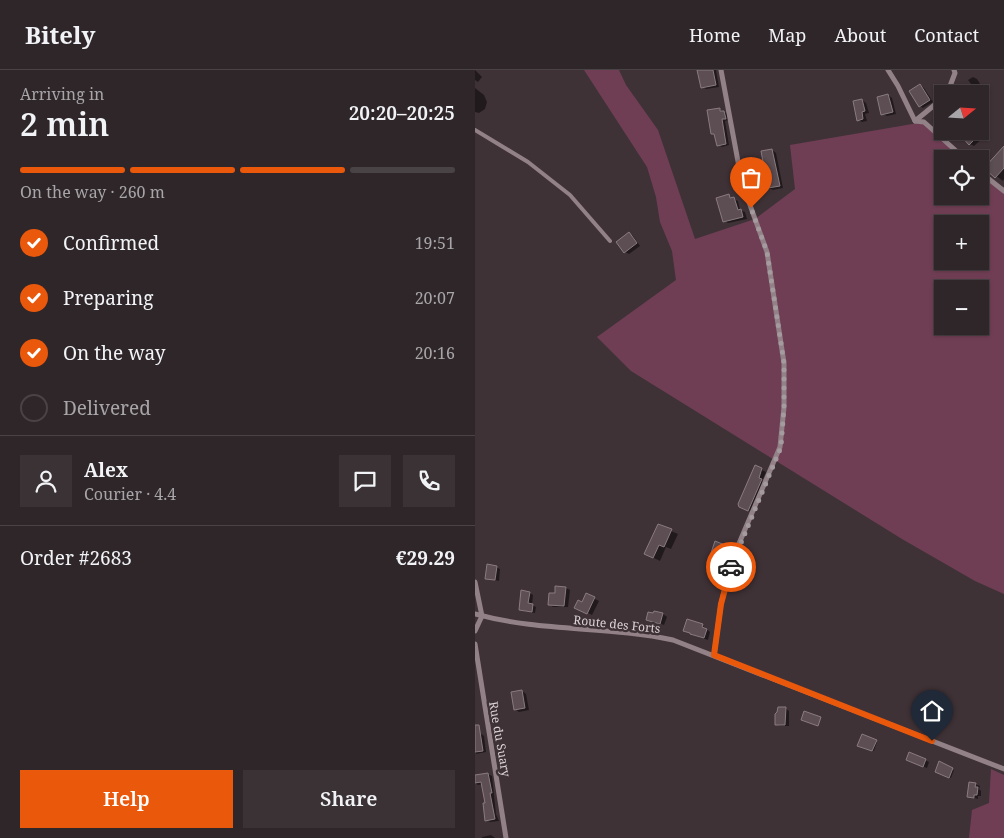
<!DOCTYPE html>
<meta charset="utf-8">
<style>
:root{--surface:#2f2629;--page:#3b3235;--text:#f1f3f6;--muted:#a7a5a8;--line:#4a4346;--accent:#ea580c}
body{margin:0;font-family:"Noto Serif",serif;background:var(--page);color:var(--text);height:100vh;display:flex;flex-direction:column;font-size:19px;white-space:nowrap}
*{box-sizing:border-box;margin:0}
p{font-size:16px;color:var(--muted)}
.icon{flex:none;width:28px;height:28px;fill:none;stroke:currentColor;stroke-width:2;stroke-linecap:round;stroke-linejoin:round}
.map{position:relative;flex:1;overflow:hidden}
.drawer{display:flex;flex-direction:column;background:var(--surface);width:475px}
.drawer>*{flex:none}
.needle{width:32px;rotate:72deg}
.tools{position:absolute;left:459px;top:15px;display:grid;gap:10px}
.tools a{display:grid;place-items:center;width:55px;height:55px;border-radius:0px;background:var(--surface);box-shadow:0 1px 4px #0004,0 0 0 1px var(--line);font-size:25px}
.pin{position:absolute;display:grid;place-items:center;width:42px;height:42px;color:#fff;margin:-51px -21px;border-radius:50% 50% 50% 0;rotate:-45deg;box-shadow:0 0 5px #0007}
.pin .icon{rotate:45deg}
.courier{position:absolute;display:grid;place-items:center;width:50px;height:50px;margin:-25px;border:4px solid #ea580c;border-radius:50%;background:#fff;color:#222;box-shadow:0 1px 6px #0007}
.head em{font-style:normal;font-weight:600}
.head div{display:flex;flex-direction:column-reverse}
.head{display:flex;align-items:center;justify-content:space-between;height:85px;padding:0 20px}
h1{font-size:32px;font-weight:600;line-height:38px}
.bar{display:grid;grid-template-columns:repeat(4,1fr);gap:8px 5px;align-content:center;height:60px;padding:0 20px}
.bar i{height:6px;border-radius:4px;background:var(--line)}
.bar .active{background:var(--accent)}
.bar p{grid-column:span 4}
.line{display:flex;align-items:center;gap:12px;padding:0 20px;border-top:1px solid var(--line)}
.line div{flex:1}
.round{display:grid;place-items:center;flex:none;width:52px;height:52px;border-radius:0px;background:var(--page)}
ol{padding:0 20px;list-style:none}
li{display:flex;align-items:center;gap:15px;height:55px}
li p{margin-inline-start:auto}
li .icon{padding:5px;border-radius:50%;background:var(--accent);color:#fff;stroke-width:4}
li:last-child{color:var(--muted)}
li i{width:28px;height:28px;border:2px solid var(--line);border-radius:50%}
.cta{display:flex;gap:10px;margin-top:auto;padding:10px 20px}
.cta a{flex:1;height:58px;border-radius:0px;background:var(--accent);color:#fff;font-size:20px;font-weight:600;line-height:58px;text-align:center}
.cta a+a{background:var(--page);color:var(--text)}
header{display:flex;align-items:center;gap:30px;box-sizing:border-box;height:70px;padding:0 25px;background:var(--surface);border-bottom:1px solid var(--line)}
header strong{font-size:24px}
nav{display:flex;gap:28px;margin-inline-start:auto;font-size:18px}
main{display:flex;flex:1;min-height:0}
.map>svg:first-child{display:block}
.green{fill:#703e54;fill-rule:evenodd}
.shadow{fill:#0007}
.building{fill:#5c4e53;stroke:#8a7b81}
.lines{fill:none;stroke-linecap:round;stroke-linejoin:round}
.lane{stroke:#928288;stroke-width:4}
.street{stroke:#928288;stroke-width:5}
.done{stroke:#a49b9e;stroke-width:5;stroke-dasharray:0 9}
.route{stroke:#ea580c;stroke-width:6}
.labels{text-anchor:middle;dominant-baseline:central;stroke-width:5;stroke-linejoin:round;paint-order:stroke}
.street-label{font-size:12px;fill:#dbd3d6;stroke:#3f3237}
</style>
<header>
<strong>Bitely</strong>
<nav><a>Home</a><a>Map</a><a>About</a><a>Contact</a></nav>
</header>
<main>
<section class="drawer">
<div class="head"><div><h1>2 min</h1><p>Arriving in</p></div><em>20:20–20:25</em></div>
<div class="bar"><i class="active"></i><i class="active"></i><i class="active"></i><i></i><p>On the way · 260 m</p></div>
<ol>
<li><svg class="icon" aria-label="check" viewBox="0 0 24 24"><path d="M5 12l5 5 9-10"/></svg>Confirmed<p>19:51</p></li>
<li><svg class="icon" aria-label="check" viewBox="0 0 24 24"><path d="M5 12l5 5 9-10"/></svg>Preparing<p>20:07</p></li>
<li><svg class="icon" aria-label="check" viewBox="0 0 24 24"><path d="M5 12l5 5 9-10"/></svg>On the way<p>20:16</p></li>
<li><i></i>Delivered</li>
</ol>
<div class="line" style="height:90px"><a class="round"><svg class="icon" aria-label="person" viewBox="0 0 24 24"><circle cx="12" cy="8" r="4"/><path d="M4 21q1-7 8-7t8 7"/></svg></a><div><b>Alex</b><p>Courier · 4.4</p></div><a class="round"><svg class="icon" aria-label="chat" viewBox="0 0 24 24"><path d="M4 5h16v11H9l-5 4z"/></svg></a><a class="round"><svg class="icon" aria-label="phone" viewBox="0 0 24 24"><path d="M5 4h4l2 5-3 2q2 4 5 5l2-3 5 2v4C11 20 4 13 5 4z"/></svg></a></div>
<div class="line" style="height:65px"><div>Order #2683</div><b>€29.29</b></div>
<div class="cta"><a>Help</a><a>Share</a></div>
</section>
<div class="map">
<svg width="529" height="768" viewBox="0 0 529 768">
<rect width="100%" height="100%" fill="#3f3237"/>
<g class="green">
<path d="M109,0H144L151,15L183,60L220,169L280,149L320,119L315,75L449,52L490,89H468V126H505V102L524,118L529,117V524L500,511L427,469L156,301L122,267L201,210L197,181L185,152L181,127L172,97ZM468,154H505V191H468ZM468,219H505V256H468Z"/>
<polygon points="516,699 529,705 529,768 494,768 497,740 514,733"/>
</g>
<g class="shadow">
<polygon points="0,0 7,7 3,12 0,10"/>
<polygon points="224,0 241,0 244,17 231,19 227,17"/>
<polygon points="498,7 502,9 510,22 506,25 502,22 493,10"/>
<polygon points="445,15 449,18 458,32 448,38 445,36"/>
<polygon points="0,18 9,25 12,32 10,39 4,43 0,42"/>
<polygon points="413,25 417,28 421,44 412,46 408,44"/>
<polygon points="387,30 391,33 394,43 390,44 392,51 387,52 383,50"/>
<polygon points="244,39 253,44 254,50 250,51 254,75 247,77 243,75 241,65 237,63"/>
<polygon points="505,58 511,65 499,76 495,74 505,61"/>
<polygon points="297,80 301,83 308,118 298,120 294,118"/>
<polygon points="527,80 529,81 529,109 528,111 511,98"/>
<polygon points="253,126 263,131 265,140 270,142 272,149 253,153 249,151"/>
<polygon points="154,164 158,166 165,176 154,184 150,182"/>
<polygon points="281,397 291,402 287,411 290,412 277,442 269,438"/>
<polygon points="196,461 203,464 196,479 191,477 185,491 171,484"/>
<polygon points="241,473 251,477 247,489 238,486"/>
<polygon points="21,497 25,499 24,511 12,508"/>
<polygon points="91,518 95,520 93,537 78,537 74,534"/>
<polygon points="55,523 58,525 57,535 61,537 60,543 45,540"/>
<polygon points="112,525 124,531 117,545 101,537 107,533"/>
<polygon points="188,544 192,547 189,555 172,549"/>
<polygon points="227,555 235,562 233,570 216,564"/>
<polygon points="47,621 51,624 54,640 44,642 40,639"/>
<polygon points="310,638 314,641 314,656 305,656 301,654"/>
<polygon points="5,663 9,666 11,682 1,684 0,664"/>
<polygon points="387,666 402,672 399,681 384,675"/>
<polygon points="450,690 454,692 452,698 437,692"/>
<polygon points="465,693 479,700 476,708 461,702"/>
<polygon points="13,704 17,706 21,744 24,751 15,752 11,750 11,734 8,714 3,715 0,713 0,706"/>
<polygon points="500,714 505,716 504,719 506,721 506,726 503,726 503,729 493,726"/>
<polygon points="16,765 20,768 7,768 7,767"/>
</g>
<g class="building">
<polygon points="222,0 238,0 241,15 226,18"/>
<polygon points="445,14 455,30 444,37 434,21"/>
<polygon points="413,24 418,42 406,45 402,27"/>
<polygon points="387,29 390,41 387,42 388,49 382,51 378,31"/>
<polygon points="245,38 245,41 249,41 251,49 247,49 251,74 242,76 239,64 236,64 232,40"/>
<polygon points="493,61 508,61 494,75 487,67"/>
<polygon points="529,76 529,98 520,108 509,98"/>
<polygon points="297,79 305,116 293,118 286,81"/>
<polygon points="254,124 255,128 259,127 263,140 266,139 268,147 248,152 241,128"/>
<polygon points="154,162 162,173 149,183 141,172"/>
<polygon points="280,395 287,398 284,408 287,409 273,441 264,437 263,434"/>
<polygon points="183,454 197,459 189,477 184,475 178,488 169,484"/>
<polygon points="240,471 250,475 245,489 235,486"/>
<polygon points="12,494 22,496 20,510 10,509"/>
<polygon points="80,516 91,517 89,536 73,535 74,523 80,523"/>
<polygon points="46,520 55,522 53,533 58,534 57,542 44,540"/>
<polygon points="111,523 120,527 112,544 99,538 103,530 107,532"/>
<polygon points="179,541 188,543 185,554 171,550 173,542 178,543"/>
<polygon points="212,549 228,554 227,557 232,559 229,568 215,564 215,563 208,561"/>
<polygon points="47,620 50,638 39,640 36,622"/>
<polygon points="303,637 311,637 310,655 300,655 300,644 302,642"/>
<polygon points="329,641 346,647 343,656 326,650"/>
<polygon points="0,655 4,655 8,681 0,682"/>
<polygon points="387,664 402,670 397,681 382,676"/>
<polygon points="434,682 451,689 448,697 431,690"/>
<polygon points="464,691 478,698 474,708 460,702"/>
<polygon points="13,703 17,723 15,723 20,749 10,751 8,733 10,733 6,712 0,713 0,705"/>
<polygon points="494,712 501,713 500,717 503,717 502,725 499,725 499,728 492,727"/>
</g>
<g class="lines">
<polyline class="lane" points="0,60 53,92 95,125 135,171"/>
<g class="street">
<polyline points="413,0 423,16 440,51 449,52 490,89"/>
<polyline points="472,24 480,3 479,0"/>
<polyline points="440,51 468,28"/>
<polyline points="505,102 529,121"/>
<polyline points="0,512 7,546 0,561"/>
<path d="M0,544C65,562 133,556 198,570L529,699"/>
<polyline points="0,574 31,768"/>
<polyline points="239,585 246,534 257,490 305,377 309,337 309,293 292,182 267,113 246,0"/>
</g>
</g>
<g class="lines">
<polyline class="done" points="256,497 306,377 309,337 309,293 292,182 276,138"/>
<polyline class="route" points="256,497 246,534 239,585 457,671"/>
</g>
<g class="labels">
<g class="street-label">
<text transform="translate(142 554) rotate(6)">Route des Forts</text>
<text transform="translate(25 669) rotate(80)">Rue du Suary</text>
</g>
</g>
</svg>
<div class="tools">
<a><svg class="needle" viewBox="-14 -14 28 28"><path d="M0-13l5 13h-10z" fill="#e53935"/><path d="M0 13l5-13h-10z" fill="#a7a5a8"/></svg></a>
<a><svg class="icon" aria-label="locate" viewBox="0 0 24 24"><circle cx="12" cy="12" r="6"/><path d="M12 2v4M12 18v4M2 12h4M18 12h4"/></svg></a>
<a>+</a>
<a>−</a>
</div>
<div class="pin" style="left:276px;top:138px;background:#ea580c"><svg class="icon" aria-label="bag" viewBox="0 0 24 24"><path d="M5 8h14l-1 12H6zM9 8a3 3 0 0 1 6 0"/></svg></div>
<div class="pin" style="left:457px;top:671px;background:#1f2937"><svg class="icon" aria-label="home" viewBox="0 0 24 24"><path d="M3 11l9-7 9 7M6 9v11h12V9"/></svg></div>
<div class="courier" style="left:256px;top:497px"><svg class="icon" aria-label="car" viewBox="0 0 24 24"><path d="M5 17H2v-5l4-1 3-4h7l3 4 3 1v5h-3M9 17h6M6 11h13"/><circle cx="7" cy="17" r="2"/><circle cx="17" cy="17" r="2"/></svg></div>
</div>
</main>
